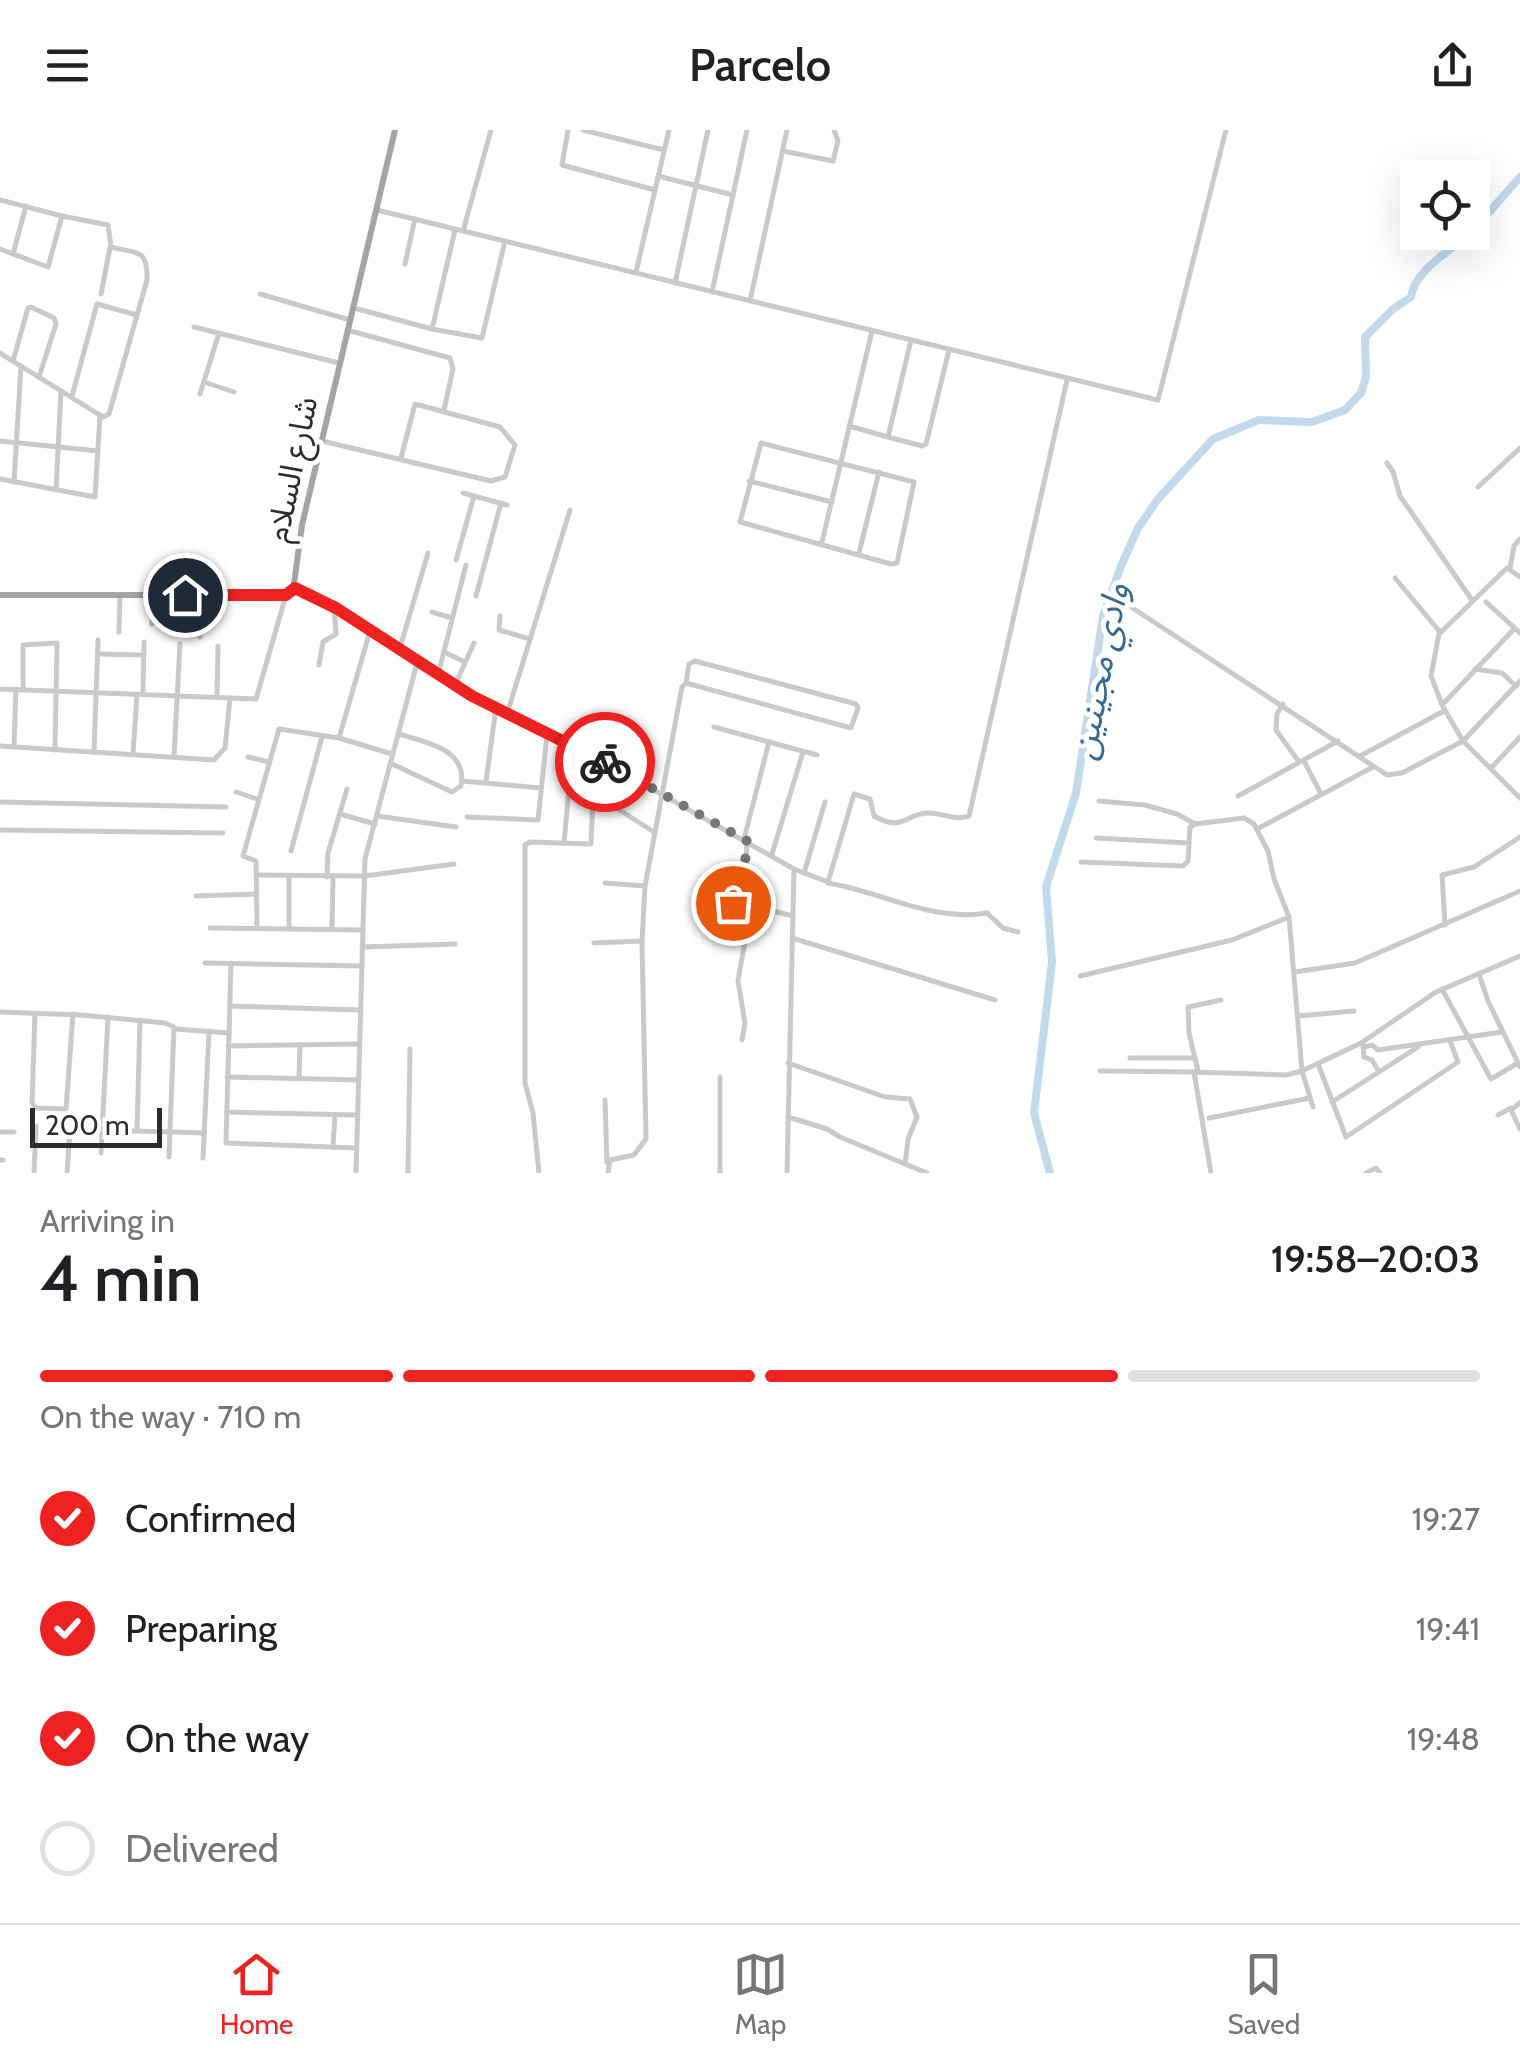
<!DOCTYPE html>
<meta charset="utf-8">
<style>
:root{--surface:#fff;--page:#f2f2f2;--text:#202124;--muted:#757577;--line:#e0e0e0;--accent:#ef2222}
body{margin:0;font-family:Cabin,"Noto Sans Arabic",sans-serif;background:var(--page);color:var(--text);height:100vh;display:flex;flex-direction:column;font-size:38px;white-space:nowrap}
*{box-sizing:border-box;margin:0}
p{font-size:32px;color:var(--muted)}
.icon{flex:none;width:55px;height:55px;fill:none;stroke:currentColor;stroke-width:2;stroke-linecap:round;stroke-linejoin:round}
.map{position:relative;height:1043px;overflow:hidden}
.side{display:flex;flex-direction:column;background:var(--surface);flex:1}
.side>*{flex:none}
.tools{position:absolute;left:1400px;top:30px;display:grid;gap:20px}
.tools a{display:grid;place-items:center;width:90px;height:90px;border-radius:0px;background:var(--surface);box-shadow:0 10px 40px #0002;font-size:50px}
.scale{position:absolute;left:30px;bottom:25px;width:132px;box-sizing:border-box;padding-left:10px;border:5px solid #2c2c2c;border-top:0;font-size:28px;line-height:35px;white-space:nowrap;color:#2c2c2c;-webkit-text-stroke:8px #fff;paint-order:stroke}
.pin{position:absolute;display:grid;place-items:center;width:85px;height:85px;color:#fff;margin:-42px;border:5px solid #fff;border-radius:50%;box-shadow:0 2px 10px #0007}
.courier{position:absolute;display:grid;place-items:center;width:100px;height:100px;margin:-50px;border:8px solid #ef2222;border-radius:50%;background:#fff;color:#222;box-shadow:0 2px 12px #0007}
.summary em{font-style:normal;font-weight:600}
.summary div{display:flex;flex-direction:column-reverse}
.summary{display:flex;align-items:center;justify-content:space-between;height:170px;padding:0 40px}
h1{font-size:65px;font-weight:600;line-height:75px}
.bar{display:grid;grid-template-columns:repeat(4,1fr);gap:15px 10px;align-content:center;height:120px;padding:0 40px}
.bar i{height:12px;border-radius:8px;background:var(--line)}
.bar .selected{background:var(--accent)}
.bar p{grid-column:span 4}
ol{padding:0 40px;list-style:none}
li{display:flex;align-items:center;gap:30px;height:110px}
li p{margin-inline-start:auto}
li .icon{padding:10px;border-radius:50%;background:var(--accent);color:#fff;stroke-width:4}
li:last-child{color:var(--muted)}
li i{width:55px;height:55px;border:5px solid var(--line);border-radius:50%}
header{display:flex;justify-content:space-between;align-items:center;height:130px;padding:0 40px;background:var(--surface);font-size:45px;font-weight:600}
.dock{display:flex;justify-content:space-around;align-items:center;height:140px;border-top:2px solid var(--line);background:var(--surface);font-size:28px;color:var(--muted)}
.dock a{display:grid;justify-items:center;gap:5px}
.dock .selected{color:var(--accent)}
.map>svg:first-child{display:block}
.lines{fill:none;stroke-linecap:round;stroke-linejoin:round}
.river{stroke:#c2d9ec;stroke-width:8}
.minor{stroke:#c9c9c9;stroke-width:5}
.major{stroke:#a4a4a4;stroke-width:6}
.done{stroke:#767676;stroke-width:10;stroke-dasharray:0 18}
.route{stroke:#ef2222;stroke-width:12}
.labels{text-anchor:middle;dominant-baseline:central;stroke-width:10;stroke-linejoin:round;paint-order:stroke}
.street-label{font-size:32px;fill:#2c2c2c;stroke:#fff}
.water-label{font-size:35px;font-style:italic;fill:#366892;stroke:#fff}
</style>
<header><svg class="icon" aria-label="menu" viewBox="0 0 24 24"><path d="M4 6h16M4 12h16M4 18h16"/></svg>Parcelo<svg class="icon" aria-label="share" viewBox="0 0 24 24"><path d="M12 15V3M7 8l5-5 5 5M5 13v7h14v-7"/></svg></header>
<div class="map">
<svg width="1520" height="1043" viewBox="0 0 1520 1043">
<rect width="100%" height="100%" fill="#fff"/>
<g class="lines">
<g class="river">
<polyline points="1472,102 1520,47"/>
<path d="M1050,1043L1034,983L1052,832L1046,757L1076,663L1103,486L1121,436L1138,398L1158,369L1213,309L1259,290L1312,292L1345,280L1361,263L1366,247L1365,207L1393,179L1411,167C1415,139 1452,120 1472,102"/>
</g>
<g class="minor">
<polyline points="568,0 562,35 655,60"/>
<polyline points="583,0 664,20"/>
<polyline points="783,21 833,31 838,11 834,0"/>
<polyline points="658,46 733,65"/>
<polyline points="0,70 62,86 48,137 0,119"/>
<polyline points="377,80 1158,270 1226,0"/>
<polyline points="463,101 491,0"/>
<polyline points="13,124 26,76"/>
<polyline points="405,134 415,89"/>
<polyline points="636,142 669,0"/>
<polyline points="675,153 708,0"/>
<polyline points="712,162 747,0"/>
<polyline points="101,164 110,118"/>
<polyline points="260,164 350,190"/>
<polyline points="750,171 787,0"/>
<polyline points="354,178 432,199 482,208 505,111"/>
<polyline points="194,197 339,233"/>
<polyline points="432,199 455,100"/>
<polyline points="347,200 450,228 453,239 444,280"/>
<polyline points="911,210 888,307 922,316 926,314 949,220"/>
<path d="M0,223L103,287L109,284L147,150C148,117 136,124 111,117L108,95L62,86"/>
<polyline points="13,231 28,178 31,177 54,188 56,194 39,247"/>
<polyline points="204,252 234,262"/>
<polyline points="200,264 219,203"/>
<polyline points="72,266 97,174 137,185"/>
<polyline points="849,296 888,307"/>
<polyline points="0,311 98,321"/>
<polyline points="322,311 491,351 505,347 515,315 500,297 415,274 401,328"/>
<polygon points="761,313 914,352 897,433 891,434 740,392"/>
<polyline points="1387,333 1393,342 1400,366 1472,470"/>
<polyline points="0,349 95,367 100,285"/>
<polyline points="749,351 832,372"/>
<polyline points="14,352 21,236"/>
<polyline points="1478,357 1520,318"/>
<polyline points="56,360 61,261"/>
<polyline points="463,363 507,375"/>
<polyline points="822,412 872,201"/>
<polyline points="859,423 879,342"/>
<polyline points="456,430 474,366"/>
<polyline points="1510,438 1514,416 1520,409"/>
<polyline points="1395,448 1440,502"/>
<polyline points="295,458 334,477 472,565 597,628 794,739 787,1043"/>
<polyline points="476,466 501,373"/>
<polyline points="1486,472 1520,503"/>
<polyline points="1128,475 1387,645 1402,643 1463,611 1520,668"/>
<polyline points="432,482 452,488"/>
<polyline points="500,486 499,500 530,509"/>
<polyline points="184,493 185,465"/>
<polyline points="152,494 153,465"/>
<polyline points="1515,498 1442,575 1463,611 1520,551"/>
<polyline points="119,502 120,465"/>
<polyline points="200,507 206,465"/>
<polyline points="399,521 428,423"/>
<polyline points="444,522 465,532"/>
<polyline points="98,524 143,525"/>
<polyline points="319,535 323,512 336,504 334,477"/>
<polyline points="1475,539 1502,543 1516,556"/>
<polyline points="438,545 466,435"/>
<polyline points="455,555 474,513"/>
<polyline points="0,559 256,569 286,465"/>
<polyline points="23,559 23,515 57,513 55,620"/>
<polyline points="143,564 144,512"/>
<polyline points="217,567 218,516"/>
<polyline points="1283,574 1277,584 1276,600 1299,632"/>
<polyline points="1442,575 1431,546 1439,504 1507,438 1520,447"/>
<polyline points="507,584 570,380"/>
<polyline points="714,597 817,625"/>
<polyline points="339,608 370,501"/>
<polyline points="0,616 214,630 225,618 230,568"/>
<polyline points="14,616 16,559"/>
<polyline points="94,622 98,510"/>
<polyline points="133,624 137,564"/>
<polyline points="174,626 180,514"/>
<polyline points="1360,626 1444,581"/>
<polyline points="248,627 269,632"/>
<polyline points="597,628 593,668 610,674 654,702"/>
<polyline points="1304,631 1321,664"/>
<path d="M390,633L452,662L461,656C468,619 426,612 399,604"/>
<polyline points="1491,638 1520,607"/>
<polyline points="462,651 541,658"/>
<polyline points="486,651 496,578"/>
<polyline points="236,662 257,669"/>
<polyline points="1238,666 1338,611"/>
<polyline points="1099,671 1145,675 1177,684 1195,694 1244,688 1254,694 1268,721 1274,749 1289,787 1302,941 1313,977"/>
<polyline points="0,672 226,677"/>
<polyline points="340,684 375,694"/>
<polyline points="377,686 456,697"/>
<polyline points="467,687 538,690 547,605"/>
<polyline points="1257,699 1373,637"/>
<polyline points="0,700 223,703"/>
<polyline points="1096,708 1189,713"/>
<polyline points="744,709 769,612"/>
<polyline points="747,711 744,774 793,786"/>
<polyline points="564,713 573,616"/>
<polyline points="291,721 322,607"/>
<polyline points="772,724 803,622"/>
<polyline points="1081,732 1183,736 1188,731 1190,697 1195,694"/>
<path d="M794,739L828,752L854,664L870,669L874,686C904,703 906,683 928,683C943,683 955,691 969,686L1067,250"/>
<polyline points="804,743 825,672"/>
<polyline points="257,745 365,746 454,734"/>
<polyline points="327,747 328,723 347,659"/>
<polyline points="605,753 645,756"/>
<path d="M828,753C882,762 932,792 987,783L1003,798L1018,802"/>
<polyline points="196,766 257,764"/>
<polyline points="1445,795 1442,745 1474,737 1520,707"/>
<polyline points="257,797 256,731 243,726 279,599 339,608 392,624"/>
<polyline points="210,798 362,800"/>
<polyline points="289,798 289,746"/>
<polyline points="332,799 333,747"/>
<polyline points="792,808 995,870"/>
<polyline points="594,813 642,811"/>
<polyline points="362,817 455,814"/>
<polyline points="205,833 361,836"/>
<polyline points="231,833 226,1013 356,1018"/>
<polyline points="1295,842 1355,833 1520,761"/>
<polyline points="1479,844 1488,871 1520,937"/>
<polyline points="1080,846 1232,810 1289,787"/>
<polyline points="1442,859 1491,949 1518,933"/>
<polyline points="230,876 360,880"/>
<polyline points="0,882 81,885 165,893 174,897 169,1027"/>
<polyline points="35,883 32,973 36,978 66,979 73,884"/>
<polyline points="1298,886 1354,881"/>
<polyline points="175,899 229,903"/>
<polyline points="742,910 745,893 738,851 745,811 740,782 730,764 732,755 743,754"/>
<polyline points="1363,915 1364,927 1372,930 1378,940"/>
<polyline points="228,916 359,914"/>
<polyline points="1364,917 1372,915 1378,920 1502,902"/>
<polyline points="1130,928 1195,928"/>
<polyline points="788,933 885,967 910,969 917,987 908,1009 905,1034"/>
<polyline points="1318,934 1346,1007 1458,932 1450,911"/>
<polyline points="1100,941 1194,942"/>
<polyline points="1198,941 1189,903 1188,877 1221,870"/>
<polyline points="227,947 358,950"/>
<polyline points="299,947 300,915"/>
<polyline points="605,970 607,1033"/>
<polyline points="1332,972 1418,917"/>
<polyline points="1520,973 1511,980 1520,999"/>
<polyline points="226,982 357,985"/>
<polyline points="1498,985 1511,978"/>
<polyline points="788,987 827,999 840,1007 927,1043"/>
<polyline points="1209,988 1310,968"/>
<polyline points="103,1000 204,1003"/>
<polyline points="137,1001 140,890"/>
<polyline points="0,1002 14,1002"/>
<polyline points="333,1017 335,985"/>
<polyline points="101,1023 108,887"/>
<polyline points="203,1028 209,901"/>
<polyline points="0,1030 3,1030"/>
<polyline points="34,1043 36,996"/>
<polyline points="67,1043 70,1001"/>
<polyline points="356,1043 365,729 417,533"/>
<polyline points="408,1043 410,919"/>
<polyline points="539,1043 533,983 525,953 525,715 530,712 591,714 593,668"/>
<polyline points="608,1043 610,1030 634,1025 646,1009 642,811 645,756 682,557 686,553 689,534 695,531 856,574 858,578 851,598 686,553"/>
<polyline points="720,1043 720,947"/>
<polyline points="1211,1043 1194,942 1286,945 1302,941 1361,913 1436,862 1520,826"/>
<polyline points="1366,1043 1376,1038 1380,1043"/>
</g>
<polyline class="major" points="0,465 286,465 293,461 302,395 395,0"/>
</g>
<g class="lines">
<polyline class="done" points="605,632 747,711 743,754 735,754 730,758 733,773"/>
<polyline class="route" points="185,465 286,465 295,458 336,478 472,566 605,632"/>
</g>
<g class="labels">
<g class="street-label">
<text transform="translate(291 339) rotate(-78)">شارع السلام</text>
</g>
<g class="water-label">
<text transform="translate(1099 541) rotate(-79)">وادي مجينين</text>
</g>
</g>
</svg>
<div class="tools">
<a><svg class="icon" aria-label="locate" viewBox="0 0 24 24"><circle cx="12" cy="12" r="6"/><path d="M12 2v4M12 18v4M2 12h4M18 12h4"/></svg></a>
</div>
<div class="scale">200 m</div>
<div class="pin" style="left:733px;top:773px;background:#ea580c"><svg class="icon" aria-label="bag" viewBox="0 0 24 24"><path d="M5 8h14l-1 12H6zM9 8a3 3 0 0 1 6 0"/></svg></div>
<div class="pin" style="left:185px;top:465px;background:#1f2937"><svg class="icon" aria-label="home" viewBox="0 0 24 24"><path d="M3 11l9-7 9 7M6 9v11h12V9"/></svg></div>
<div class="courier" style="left:605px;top:632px"><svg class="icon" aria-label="bike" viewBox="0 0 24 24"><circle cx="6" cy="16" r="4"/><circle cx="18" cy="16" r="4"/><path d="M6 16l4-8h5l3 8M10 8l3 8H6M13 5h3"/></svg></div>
</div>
<section class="side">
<div class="summary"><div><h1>4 min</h1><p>Arriving in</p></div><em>19:58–20:03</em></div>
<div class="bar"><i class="selected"></i><i class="selected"></i><i class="selected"></i><i></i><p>On the way · 710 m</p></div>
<ol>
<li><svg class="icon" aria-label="check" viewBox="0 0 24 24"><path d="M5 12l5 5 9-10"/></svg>Confirmed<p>19:27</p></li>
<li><svg class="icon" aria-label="check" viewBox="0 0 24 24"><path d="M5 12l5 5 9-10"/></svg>Preparing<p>19:41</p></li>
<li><svg class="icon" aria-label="check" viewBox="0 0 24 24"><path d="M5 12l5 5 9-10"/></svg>On the way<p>19:48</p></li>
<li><i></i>Delivered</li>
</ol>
</section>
<nav class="dock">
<a class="selected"><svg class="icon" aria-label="home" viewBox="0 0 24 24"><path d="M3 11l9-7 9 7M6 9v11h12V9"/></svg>Home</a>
<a><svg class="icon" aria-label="map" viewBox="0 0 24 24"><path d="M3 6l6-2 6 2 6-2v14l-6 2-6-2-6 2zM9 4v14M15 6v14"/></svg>Map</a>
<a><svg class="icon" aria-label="saved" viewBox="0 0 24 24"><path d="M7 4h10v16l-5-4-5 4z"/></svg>Saved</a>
</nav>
